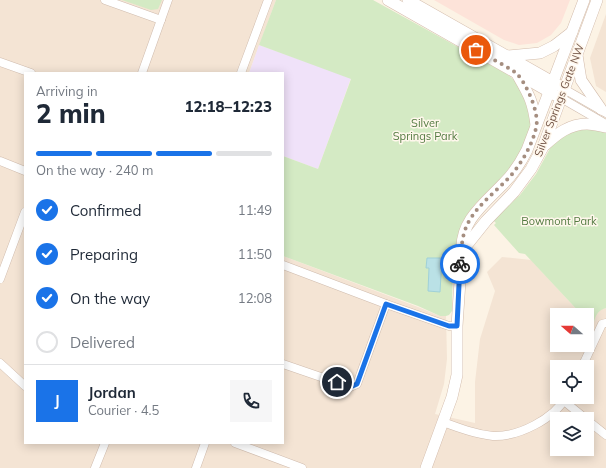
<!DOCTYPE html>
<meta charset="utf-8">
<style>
:root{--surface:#fff;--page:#f6f6f7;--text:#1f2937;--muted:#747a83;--line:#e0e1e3;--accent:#1a73e8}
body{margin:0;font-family:Mulish,sans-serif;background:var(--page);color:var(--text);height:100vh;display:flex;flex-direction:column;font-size:15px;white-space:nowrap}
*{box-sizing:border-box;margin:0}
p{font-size:13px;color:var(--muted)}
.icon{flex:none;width:22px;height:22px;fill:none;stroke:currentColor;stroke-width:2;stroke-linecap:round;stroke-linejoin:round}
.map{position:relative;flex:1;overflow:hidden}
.side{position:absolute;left:24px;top:72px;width:260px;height:372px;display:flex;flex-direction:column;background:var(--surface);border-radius:0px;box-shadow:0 2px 10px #0003}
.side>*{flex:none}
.needle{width:26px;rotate:290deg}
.buttons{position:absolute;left:550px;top:308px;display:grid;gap:8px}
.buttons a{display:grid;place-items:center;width:44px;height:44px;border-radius:0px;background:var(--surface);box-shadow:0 2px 10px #0003;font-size:20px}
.pin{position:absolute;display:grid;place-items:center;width:34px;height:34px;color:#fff;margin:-17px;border:2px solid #fff;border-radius:50%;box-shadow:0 1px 4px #0007}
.courier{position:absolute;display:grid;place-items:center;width:40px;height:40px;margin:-20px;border:3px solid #1a73e8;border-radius:50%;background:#fff;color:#222;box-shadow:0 1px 5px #0007}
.head em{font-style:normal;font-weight:800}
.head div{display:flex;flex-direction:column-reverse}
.head{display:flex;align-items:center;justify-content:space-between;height:68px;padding:0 12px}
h1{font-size:26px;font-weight:800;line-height:30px}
.bar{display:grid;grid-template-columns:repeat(4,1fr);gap:6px 4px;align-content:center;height:48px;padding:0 12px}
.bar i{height:5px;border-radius:3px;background:var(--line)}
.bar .current{background:var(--accent)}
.bar p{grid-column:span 4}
.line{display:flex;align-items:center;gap:10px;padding:0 12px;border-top:1px solid var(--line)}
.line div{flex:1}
.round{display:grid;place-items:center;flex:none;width:42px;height:42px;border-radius:0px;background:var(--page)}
ol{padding:0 12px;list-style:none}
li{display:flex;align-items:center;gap:12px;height:44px}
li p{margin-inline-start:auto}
li .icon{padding:4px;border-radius:50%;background:var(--accent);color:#fff;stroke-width:4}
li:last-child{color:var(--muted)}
li i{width:22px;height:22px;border:2px solid var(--line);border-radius:50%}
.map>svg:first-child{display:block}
.residential{fill:#f4e4d4;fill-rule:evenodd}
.commercial{fill:#fde3d9}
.education{fill:#f0e2f9}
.green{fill:#d4eac4}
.water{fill:#bae1e6;stroke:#a0d1d8}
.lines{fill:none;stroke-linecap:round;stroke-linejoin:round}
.street-casing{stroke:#d0bcae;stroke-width:9}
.secondary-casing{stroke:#d3bcac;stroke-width:12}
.street{stroke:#fff;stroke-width:8}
.secondary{stroke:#fff;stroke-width:11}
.done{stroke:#a58e80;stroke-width:4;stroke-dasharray:0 7.2}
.route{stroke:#1a73e8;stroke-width:5}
.labels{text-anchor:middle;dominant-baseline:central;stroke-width:3;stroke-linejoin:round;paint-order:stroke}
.street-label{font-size:11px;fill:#76584a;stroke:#fff7ec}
.park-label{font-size:11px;fill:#547b42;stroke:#fff7ec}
</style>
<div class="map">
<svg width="606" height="468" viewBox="0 0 606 468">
<rect width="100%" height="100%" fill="#fcf3e5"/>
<g class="residential">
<path d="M0,0H276L249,73H25V443H283V256L418,307L440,316H446L447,359L444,384L435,414L475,423V382L480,339L495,291L487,272L502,257L531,260L582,315H557V345H587V320L593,326L596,314L599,310L606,308V468H0ZM557,367H587V397H557ZM557,419H587V449H557Z"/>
<polygon points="606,14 606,92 596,86 590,58"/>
</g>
<polygon class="commercial" points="434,0 570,0 561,23 551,35 537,43 519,45 504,40"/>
<polygon class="education" points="259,45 351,78 318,169 283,156 283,73 249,73"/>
<g class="green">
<polygon points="122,0 162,0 158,9 151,10"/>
<path d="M276,0H373L507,74C510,77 514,79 516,82C520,86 529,103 530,109C535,129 519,159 506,173C493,189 473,201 464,221C451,248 453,281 452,311L449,315L446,316H440L418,306L283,256V156L318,169L351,79L259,45Z"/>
<path d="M582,128L606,132V308C596,311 595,317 593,327L587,320V315H582L525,254L519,253L494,225L496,223L493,220L520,195L536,174L553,143L563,134Z"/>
</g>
<polygon class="water" points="427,258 442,258 440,292 428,291 429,268 426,268"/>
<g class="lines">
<g class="street-casing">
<g id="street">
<polyline points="105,0 161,20"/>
<polyline points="0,62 31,73"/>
<polyline points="142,73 168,0"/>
<polyline points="241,73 268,0"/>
<polyline points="564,89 606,113"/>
<polyline points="561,98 606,124"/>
<polyline points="0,161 25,171"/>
<polyline points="283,265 386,304 357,384 350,387 283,364"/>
<polyline points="0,279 25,212"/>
<polyline points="386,304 449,326 457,326"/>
<polyline points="0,363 25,386"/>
<polyline points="582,367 602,324 606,323"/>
<polyline points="564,401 586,419"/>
<polyline points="587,420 606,435"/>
<path d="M443,422C459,428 475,434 493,436C518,437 554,419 566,397"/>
<polyline points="235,443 302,468"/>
<polyline points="95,468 105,443"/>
<polyline points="196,468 205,443"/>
</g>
</g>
<g class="secondary-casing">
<g id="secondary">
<polyline points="388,0 555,95"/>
<polyline points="408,0 558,85"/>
<polyline points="577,55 581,80 601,109"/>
<polyline points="507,56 540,53 554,46 572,32"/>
<path d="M517,74C529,95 533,101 536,125"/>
<path d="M545,145C557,134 569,124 587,124C593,124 600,126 606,127"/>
<polyline points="462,251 486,221 514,192 531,169 543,147 597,0"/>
<path d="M426,468L452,397L457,375V326L462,251C460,221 485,203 504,183C514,173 521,162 527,150L584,0"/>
</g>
</g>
<use href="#street" class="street"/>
<use href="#secondary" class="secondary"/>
</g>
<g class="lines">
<path class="done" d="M460,264C462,247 461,233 471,218C483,199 503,187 516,169C525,157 533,142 536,128C540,114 527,85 518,75C513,69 484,55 476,50"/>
<polyline class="route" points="337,382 350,387 357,384 386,304 449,326 457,326 460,264"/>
</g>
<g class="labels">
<g class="street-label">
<text transform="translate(559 100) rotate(-69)">Silver Springs Gate NW</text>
</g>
<g class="park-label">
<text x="425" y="123">Silver<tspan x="425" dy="13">Springs Park</tspan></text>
<text x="559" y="221">Bowmont Park</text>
</g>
</g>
</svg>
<div class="buttons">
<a><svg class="needle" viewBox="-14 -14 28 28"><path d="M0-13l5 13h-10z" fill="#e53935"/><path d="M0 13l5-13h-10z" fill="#747a83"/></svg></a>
<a><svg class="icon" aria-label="locate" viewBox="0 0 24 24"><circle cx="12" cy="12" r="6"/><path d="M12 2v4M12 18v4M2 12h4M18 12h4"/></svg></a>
<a><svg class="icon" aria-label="layers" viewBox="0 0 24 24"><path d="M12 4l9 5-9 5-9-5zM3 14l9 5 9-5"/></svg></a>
</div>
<div class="pin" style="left:476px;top:50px;background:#ea580c"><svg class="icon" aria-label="bag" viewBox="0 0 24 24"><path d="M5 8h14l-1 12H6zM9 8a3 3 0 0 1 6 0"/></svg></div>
<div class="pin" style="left:337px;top:382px;background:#1f2937"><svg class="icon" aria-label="home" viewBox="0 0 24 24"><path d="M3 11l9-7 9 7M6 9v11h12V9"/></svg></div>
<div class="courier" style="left:460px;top:264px"><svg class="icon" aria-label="bike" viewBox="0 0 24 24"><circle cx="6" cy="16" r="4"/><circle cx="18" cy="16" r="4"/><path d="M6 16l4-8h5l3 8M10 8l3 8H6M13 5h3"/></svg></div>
<section class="side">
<div class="head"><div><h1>2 min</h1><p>Arriving in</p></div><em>12:18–12:23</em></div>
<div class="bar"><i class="current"></i><i class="current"></i><i class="current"></i><i></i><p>On the way · 240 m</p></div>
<ol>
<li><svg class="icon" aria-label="check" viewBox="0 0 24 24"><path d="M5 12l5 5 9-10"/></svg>Confirmed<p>11:49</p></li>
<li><svg class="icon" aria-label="check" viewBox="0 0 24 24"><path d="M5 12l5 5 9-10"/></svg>Preparing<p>11:50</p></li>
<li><svg class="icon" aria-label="check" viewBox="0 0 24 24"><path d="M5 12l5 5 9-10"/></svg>On the way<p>12:08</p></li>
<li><i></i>Delivered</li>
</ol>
<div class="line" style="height:72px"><b class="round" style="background:var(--accent);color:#fff">J</b><div><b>Jordan</b><p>Courier · 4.5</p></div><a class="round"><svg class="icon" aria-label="phone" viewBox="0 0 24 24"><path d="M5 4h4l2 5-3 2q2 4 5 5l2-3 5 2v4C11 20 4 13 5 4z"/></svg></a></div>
</section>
</div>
